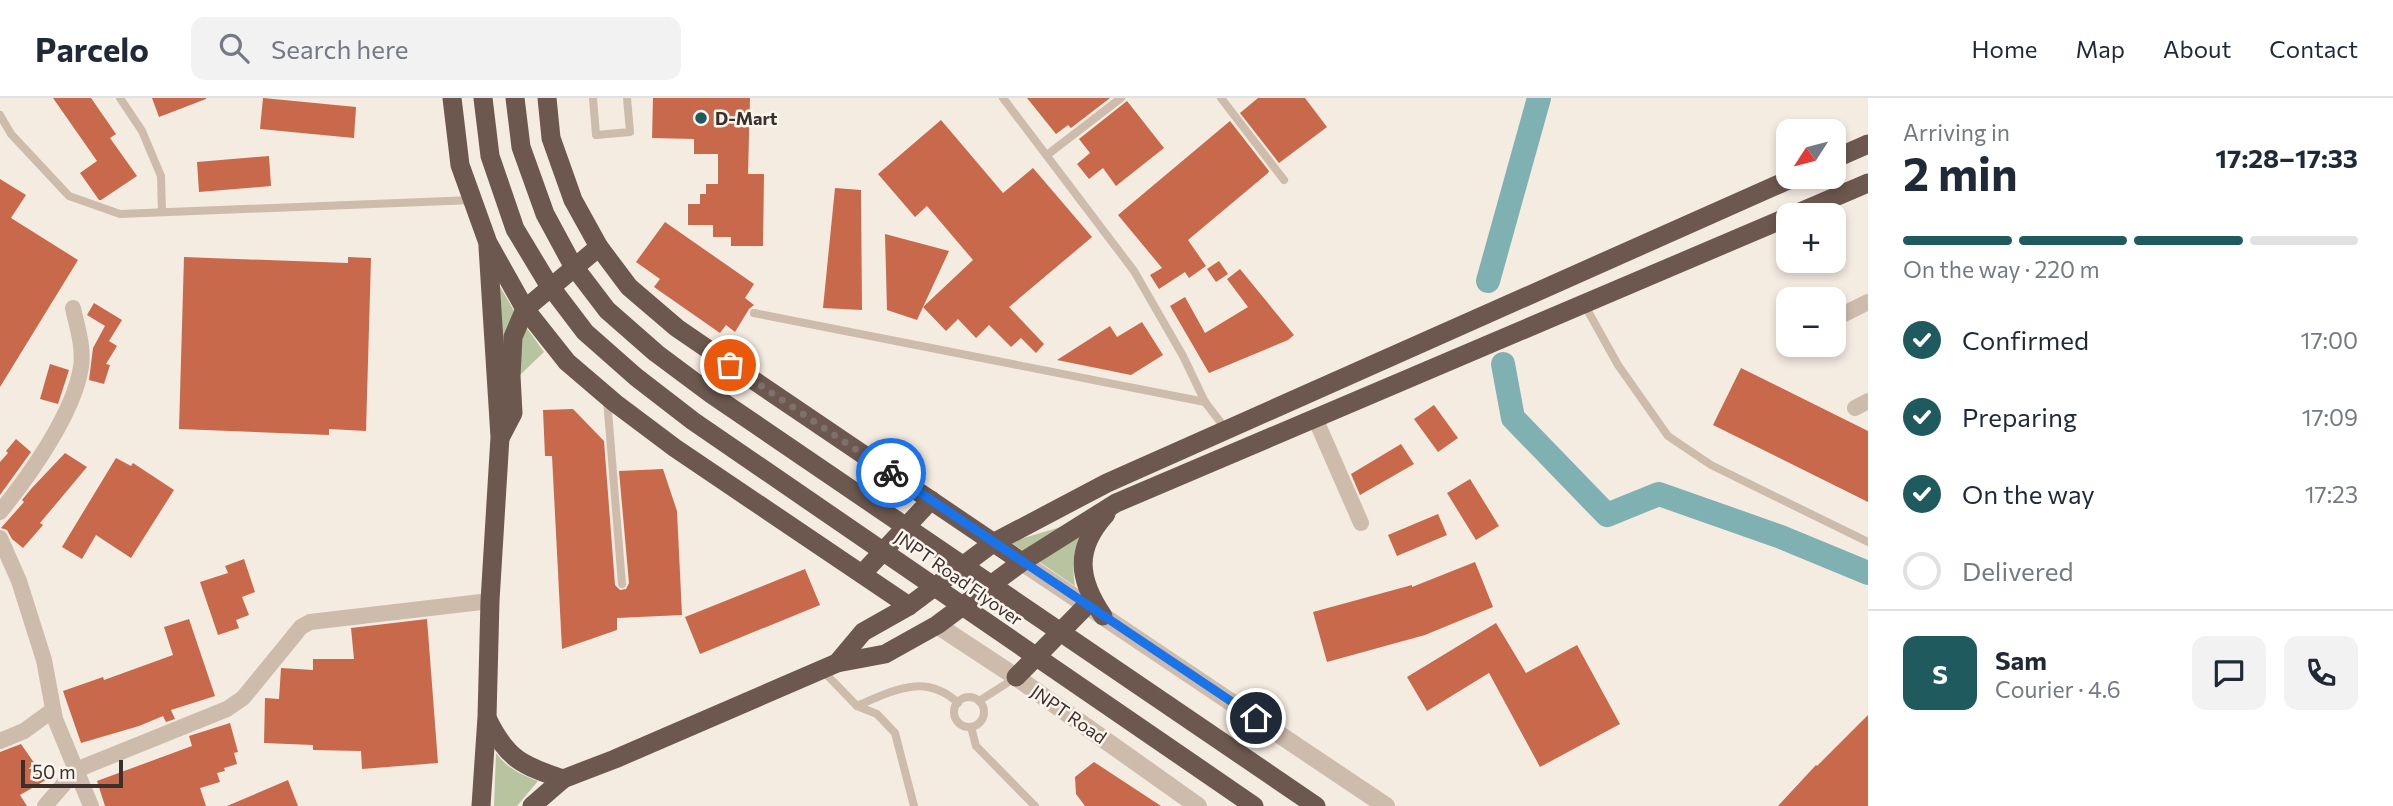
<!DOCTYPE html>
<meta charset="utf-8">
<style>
:root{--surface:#fff;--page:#f2f2f3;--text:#1f2937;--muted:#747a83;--line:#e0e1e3;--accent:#1f5a5e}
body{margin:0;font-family:Commissioner,sans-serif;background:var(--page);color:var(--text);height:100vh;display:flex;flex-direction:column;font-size:26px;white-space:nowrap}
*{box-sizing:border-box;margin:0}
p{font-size:23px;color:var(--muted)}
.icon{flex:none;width:38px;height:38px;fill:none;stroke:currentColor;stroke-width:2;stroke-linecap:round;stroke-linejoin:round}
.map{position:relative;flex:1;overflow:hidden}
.drawer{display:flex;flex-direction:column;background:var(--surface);width:525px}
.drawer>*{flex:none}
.needle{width:46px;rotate:234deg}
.controls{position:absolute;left:1776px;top:21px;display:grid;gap:14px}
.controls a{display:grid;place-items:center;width:70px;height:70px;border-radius:14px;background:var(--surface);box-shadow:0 4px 10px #0003;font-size:35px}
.scale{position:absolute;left:21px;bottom:18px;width:102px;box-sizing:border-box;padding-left:7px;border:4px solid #3b302b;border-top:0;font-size:19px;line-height:24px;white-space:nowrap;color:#3b302b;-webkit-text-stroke:5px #fbf5ee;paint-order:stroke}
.pin{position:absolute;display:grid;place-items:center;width:60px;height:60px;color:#fff;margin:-30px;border:4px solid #fff;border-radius:50%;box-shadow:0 2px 7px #0007}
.courier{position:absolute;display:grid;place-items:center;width:70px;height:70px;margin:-35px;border:5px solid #1a73e8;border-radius:50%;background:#fff;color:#222;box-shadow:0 2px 9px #0007}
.head em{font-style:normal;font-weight:700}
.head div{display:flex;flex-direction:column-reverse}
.head{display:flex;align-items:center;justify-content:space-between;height:119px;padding:0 35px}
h1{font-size:46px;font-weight:700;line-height:52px}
.bar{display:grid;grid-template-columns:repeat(4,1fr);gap:10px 7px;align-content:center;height:84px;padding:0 35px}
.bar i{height:9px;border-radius:5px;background:var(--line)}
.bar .selected{background:var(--accent)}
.bar p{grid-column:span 4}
.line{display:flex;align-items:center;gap:18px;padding:0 35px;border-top:2px solid var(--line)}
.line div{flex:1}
.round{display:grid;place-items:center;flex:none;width:74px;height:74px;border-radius:14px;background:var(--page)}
ol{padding:0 35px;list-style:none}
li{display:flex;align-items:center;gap:21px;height:77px}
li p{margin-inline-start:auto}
li .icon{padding:7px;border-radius:50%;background:var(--accent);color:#fff;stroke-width:4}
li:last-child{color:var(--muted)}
li i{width:38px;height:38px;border:4px solid var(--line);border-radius:50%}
header{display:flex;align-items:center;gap:42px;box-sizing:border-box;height:98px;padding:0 35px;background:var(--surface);border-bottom:2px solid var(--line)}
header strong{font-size:33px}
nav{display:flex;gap:38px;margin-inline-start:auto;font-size:24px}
.search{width:490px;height:63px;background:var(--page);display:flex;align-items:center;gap:18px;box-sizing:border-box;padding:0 24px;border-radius:14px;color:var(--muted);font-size:26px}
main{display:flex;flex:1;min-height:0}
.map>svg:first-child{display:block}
.green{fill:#b8c4a0}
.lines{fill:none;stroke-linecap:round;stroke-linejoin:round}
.river{stroke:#7fb0b2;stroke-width:24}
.building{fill:#c8694b}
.service{stroke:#cdbbac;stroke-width:8}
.minor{stroke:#cdbbac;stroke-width:16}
.tertiary{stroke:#cdbbac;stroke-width:18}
.trunk{stroke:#6c584f;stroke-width:19}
.trunk-bridge{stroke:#6c584f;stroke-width:19}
.done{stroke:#7c716b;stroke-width:7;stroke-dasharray:0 12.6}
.route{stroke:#1a73e8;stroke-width:9}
.poi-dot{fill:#1f5a5e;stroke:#fbf5ee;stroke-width:2.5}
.labels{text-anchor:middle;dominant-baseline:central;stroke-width:5;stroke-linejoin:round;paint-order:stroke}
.poi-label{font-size:18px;font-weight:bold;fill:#3b302b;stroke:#fbf5ee;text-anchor:start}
.street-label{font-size:18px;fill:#3b302b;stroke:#fbf5ee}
</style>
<header>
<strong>Parcelo</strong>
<div class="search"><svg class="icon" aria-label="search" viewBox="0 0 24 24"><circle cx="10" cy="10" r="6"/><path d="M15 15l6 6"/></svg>Search here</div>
<nav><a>Home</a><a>Map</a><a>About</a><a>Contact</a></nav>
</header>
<main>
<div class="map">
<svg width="1868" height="708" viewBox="0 0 1868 708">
<rect width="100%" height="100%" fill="#f4ebe1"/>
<g class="green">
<polygon points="499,187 513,211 544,254 521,276 504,299"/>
<path d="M1091,420C1074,442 1071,461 1075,488L1010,444Z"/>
<path d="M496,655C507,670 521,677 538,683L517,708H494Z"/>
</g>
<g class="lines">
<g class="river">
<polyline points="1488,183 1539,0"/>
<polyline points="1503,266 1513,320 1607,417 1659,396 1781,439 1868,475"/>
</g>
</g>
<g class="building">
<polygon points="53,0 91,0 116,36 110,40 137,78 101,102 99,102 80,75 97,63"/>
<polygon points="152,0 206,0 206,1 159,19"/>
<polygon points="263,0 356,9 354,40 260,31"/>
<polygon points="653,0 750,0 748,76 764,76 763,148 731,148 731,139 713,139 713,127 688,127 688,106 700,106 700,96 706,96 706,86 718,86 718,56 694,56 694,41 652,40"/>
<polygon points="1027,0 1110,0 1071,30 1068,27 1056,36"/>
<polygon points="1258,0 1305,0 1327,29 1279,65 1240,15"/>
<polygon points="1127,3 1164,50 1116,88 1103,70 1089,81 1077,66 1090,55 1079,41"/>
<polygon points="941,22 1003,95 1033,70 1092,139 1009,209 1044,246 1036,255 1021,240 1011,249 989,227 976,240 958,221 946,233 923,209 973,162 927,108 915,119 878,76"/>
<polygon points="1230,23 1269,73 1268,75 1188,142 1206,168 1189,180 1185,174 1159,191 1150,177 1162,170 1118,117"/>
<polygon points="269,58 271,88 199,94 197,64"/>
<polygon points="0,81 26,97 11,120 78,162 0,289"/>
<polygon points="835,90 861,92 862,212 823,210"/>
<polygon points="665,124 754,186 745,200 754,207 749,211 735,234 726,227 720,235 654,189 660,181 636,164"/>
<polygon points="885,136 949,153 917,222 887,212"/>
<polygon points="184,159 348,165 348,159 371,160 366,333 329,331 329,337 179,331"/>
<polygon points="1219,163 1228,176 1216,184 1207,171"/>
<polygon points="1240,171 1294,237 1288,242 1209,275 1170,208 1185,199 1205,235 1248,209 1227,181"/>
<polygon points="94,205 122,222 109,243 117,248 106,266 110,267 104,286 89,282 93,250 105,228 87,217"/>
<polygon points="1142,224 1163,257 1131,277 1057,262 1110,228 1117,239"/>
<polygon points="50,266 69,272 58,306 40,301"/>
<polygon points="1741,270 1868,333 1868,404 1713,327"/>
<polygon points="1434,307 1458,340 1438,354 1414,321"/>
<polygon points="573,311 604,343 615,487 620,492 626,491 629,485 619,373 663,371 677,413 682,517 617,520 617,532 562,551 552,358 545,358 543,312"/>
<polygon points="16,341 31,354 0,397 0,364 8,355 6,353"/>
<polygon points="1401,346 1414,366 1360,397 1351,376"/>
<polygon points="65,355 87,369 40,425 43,427 23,450 12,441 7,432 1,430 24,404 22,402 31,391"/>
<polygon points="116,360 131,368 133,365 174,392 131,460 96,437 82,461 62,449"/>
<polygon points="1470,381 1499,428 1476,442 1447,395"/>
<polygon points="1438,416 1447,437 1397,458 1388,437"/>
<polygon points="244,461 255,494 242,499 249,517 236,522 239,530 218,537 200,484 228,475 225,468"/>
<polygon points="1475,464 1493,509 1425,537 1327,564 1313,514 1412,487 1412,489"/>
<polygon points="805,471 820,507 700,556 685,519"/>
<polygon points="189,521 215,598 171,612 175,621 166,624 163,618 139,628 81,645 63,593 103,579 104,582 173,557 164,529"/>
<polygon points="427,521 438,665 362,671 361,653 313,652 313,647 264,645 265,600 279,601 281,570 313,572 313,561 354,561 351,530"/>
<polygon points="1496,525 1526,575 1577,547 1620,626 1540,669 1489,575 1427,613 1407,579"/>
<polygon points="1868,617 1868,708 1778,708 1816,667 1817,668"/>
<polygon points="230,625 238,654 234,655 237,666 224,670 225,673 217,675 220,684 200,690 206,708 105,708 97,683 192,648 189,638"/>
<polygon points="21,646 46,682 20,697 27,708 0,708 0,654"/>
<polygon points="1094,664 1161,708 1085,708 1076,696 1075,679"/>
<polygon points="288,682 298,708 227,708"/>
</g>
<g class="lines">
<g class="service">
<polyline points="120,0 142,33 161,78 162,114"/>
<polyline points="593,0 596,37 630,34 627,0"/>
<polyline points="1003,0 1134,173 1183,258 1205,304 1225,330"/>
<polyline points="1221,0 1284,82"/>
<polyline points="0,17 11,36 69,98 120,116 473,102"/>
<polyline points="1047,57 1121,0"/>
<polyline points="1584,206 1618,267 1668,338 1711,367 1868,444"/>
<polyline points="754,215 1205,304"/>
<polyline points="607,301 622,486"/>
<polyline points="823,573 857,608 877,616 895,635 914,708"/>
<circle cx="969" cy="614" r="15"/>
<polyline points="979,603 1015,580"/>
<path d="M857,608C892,593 925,574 958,605"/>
<polyline points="971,629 976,648 1035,708"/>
</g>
<g class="minor">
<polyline points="1834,221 1868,204"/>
<polyline points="1855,310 1868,303"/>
<polyline points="1315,320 1361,425"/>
<path d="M0,414C30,377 74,315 81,269C84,249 77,229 73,210"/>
<polyline points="0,440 19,483 44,562 55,621 91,708"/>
<polyline points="0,643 24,633 53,612"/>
<polyline points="45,708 76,672 227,611 243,600 301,529 310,524 490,503"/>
</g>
<g class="tertiary">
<polyline points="1022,464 1386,708"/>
<polyline points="937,527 1016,579 1198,708"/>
</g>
<g class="trunk">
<polyline points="452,0 460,67 488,145 525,211 567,264 615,305 675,350 909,508"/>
<polyline points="547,0 551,40 573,102 599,149 629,189 677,230 731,267 1022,464"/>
<polyline points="1834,61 1868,46"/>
<polyline points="1793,117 1868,85"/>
<polyline points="501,338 513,315 511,278 513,239 525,211 599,149"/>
<polyline points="862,476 931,402"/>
<path d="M1103,518C1078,481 1074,451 1106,416"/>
<polyline points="837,565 863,534 909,508 993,445 1107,385 1795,79"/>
<polyline points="1016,579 1087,507"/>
<path d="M488,622C507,661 523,668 563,681"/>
<polyline points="481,708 487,619 490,503 500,339 488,149"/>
<polyline points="532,708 563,681 615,661 837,565 885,556 937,527 1022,464 1116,405 1788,119"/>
</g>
<g class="trunk-bridge">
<polyline points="483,0 490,58 515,131 547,184 585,234 636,279 693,323 1254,708"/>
<polyline points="515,0 521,49 545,116 572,166 607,212 656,255 711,296 1316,708"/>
</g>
</g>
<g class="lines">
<polyline class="done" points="730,267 891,375"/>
<polyline class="route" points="891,375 1256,620"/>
</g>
<circle class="poi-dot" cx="701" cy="20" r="7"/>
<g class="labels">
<g class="poi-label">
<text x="715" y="20">D-Mart</text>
</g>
<g class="street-label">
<text transform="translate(959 480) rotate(35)">JNPT Road Flyover</text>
<text transform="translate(1069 616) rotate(35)">JNPT Road</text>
</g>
</g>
</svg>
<div class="controls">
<a><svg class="needle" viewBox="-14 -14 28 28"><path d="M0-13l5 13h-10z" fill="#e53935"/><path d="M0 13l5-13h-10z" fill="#747a83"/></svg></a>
<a>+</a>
<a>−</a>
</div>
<div class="scale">50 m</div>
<div class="pin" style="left:730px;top:267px;background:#ea580c"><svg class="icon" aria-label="bag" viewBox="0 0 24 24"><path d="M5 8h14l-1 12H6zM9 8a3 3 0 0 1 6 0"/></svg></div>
<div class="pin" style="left:1256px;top:620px;background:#1f2937"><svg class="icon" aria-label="home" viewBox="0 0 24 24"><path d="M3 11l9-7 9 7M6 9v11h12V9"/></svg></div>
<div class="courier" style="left:891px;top:375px"><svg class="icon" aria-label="bike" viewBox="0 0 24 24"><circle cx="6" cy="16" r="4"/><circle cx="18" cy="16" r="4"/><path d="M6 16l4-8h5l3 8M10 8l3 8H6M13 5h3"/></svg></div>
</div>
<section class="drawer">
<div class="head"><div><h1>2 min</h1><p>Arriving in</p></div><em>17:28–17:33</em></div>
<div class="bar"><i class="selected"></i><i class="selected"></i><i class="selected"></i><i></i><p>On the way · 220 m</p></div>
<ol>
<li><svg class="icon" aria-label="check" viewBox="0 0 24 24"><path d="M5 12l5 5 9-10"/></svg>Confirmed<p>17:00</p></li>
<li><svg class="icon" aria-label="check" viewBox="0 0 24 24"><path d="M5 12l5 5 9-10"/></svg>Preparing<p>17:09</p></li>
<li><svg class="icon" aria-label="check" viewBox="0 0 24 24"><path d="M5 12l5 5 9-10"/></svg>On the way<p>17:23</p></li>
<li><i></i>Delivered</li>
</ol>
<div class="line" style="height:126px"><b class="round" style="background:var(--accent);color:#fff">S</b><div><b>Sam</b><p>Courier · 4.6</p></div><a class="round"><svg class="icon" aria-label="chat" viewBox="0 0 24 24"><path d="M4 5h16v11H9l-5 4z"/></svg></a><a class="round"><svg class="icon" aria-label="phone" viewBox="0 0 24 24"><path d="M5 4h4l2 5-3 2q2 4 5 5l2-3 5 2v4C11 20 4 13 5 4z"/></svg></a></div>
</section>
</main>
